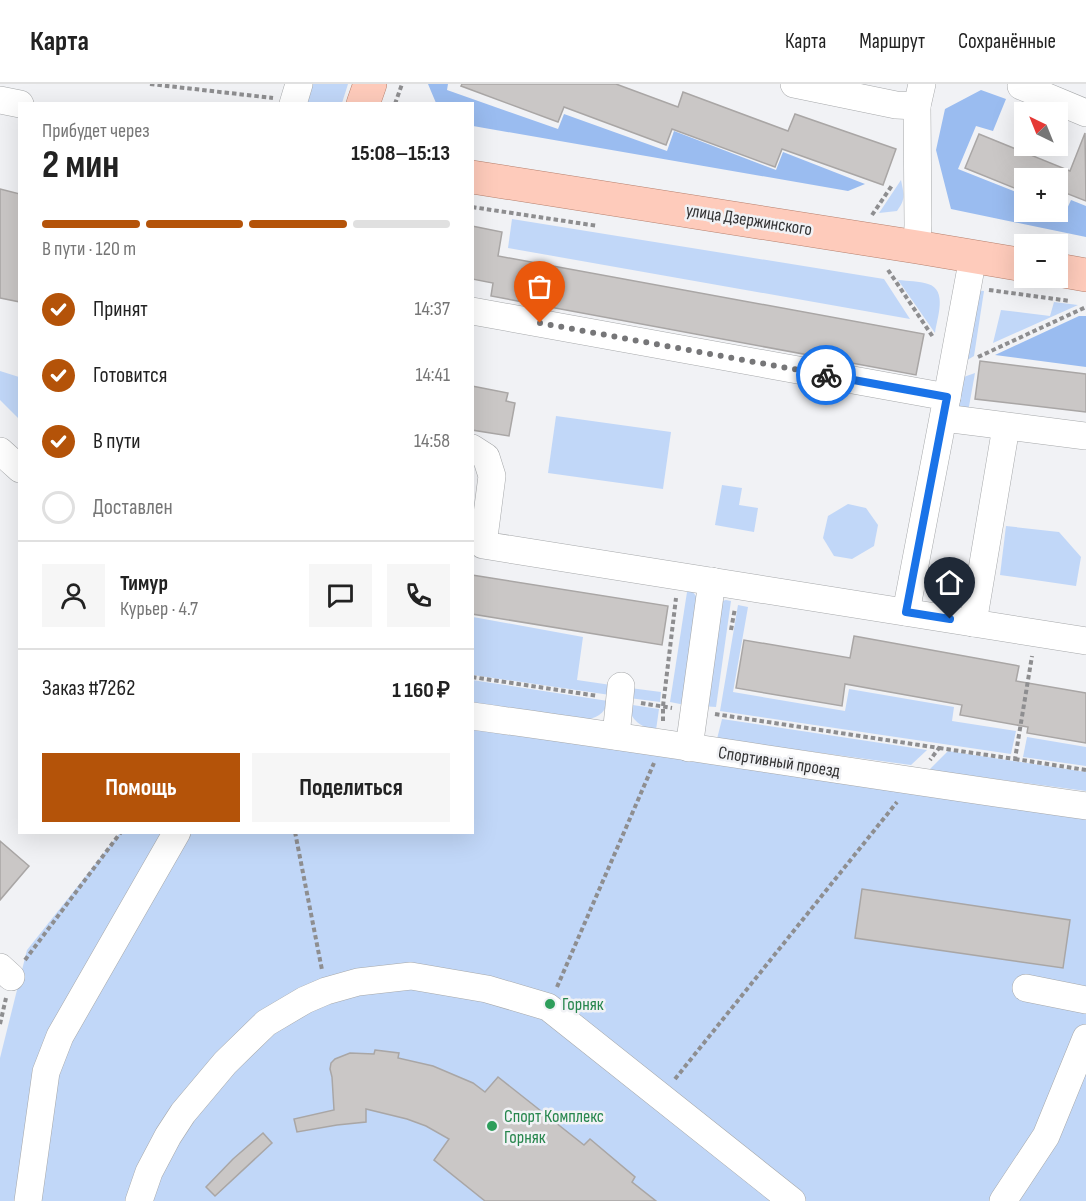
<!DOCTYPE html>
<html lang="ru">
<meta charset="utf-8">
<style>
:root{--surface:#fff;--page:#f6f6f6;--text:#222;--muted:#767676;--line:#e0e0e0;--accent:#b45309}
body{margin:0;font-family:"Sofia Sans Condensed",sans-serif;background:var(--page);color:var(--text);height:100vh;display:flex;flex-direction:column;font-size:22px;white-space:nowrap}
*{box-sizing:border-box;margin:0}
p{font-size:20px;color:var(--muted)}
.icon{flex:none;width:33px;height:33px;fill:none;stroke:currentColor;stroke-width:2;stroke-linecap:round;stroke-linejoin:round}
.map{position:relative;flex:1;overflow:hidden}
.drawer{position:absolute;left:18px;top:18px;width:456px;height:732px;display:flex;flex-direction:column;background:var(--surface);border-radius:0px;box-shadow:0 6px 24px #0002}
.drawer>*{flex:none}
.needle{width:39px;rotate:317deg}
.controls{position:absolute;left:1014px;top:18px;display:grid;gap:12px}
.controls a{display:grid;place-items:center;width:54px;height:54px;border-radius:0px;background:var(--surface);box-shadow:0 6px 24px #0002;font-size:30px}
.pin{position:absolute;display:grid;place-items:center;width:51px;height:51px;color:#fff;margin:-62px -26px;border-radius:50% 50% 50% 0;rotate:-45deg;box-shadow:0 0 6px #0007}
.pin .icon{rotate:45deg}
.courier{position:absolute;display:grid;place-items:center;width:60px;height:60px;margin:-30px;border:4px solid #1a73e8;border-radius:50%;background:#fff;color:#222;box-shadow:0 2px 8px #0007}
.headline em{font-style:normal;font-weight:700}
.headline div{display:flex;flex-direction:column-reverse}
.headline{display:flex;align-items:center;justify-content:space-between;height:102px;padding:0 24px}
h1{font-size:39px;font-weight:700;line-height:45px}
.bar{display:grid;grid-template-columns:repeat(4,1fr);gap:9px 6px;align-content:center;height:72px;padding:0 24px}
.bar i{height:8px;border-radius:4px;background:var(--line)}
.bar .current{background:var(--accent)}
.bar p{grid-column:span 4}
.line{display:flex;align-items:center;gap:15px;padding:0 24px;border-top:2px solid var(--line)}
.line div{flex:1}
.round{display:grid;place-items:center;flex:none;width:63px;height:63px;border-radius:0px;background:var(--page)}
ol{padding:0 24px;list-style:none}
li{display:flex;align-items:center;gap:18px;height:66px}
li p{margin-inline-start:auto}
li .icon{padding:6px;border-radius:50%;background:var(--accent);color:#fff;stroke-width:4}
li:last-child{color:var(--muted)}
li i{width:33px;height:33px;border:3px solid var(--line);border-radius:50%}
.primary-button{display:flex;gap:12px;margin-top:auto;padding:12px 24px}
.primary-button a{flex:1;height:69px;border-radius:0px;background:var(--accent);color:#fff;font-size:24px;font-weight:700;line-height:69px;text-align:center}
.primary-button a+a{background:var(--page);color:var(--text)}
header{display:flex;align-items:center;gap:36px;box-sizing:border-box;height:84px;padding:0 30px;background:var(--surface);border-bottom:2px solid var(--line)}
header strong{font-size:28px}
nav{display:flex;gap:33px;margin-inline-start:auto;font-size:21px}
.map>svg:first-child{display:block}
.green{fill:#c1d7f8}
.forest{fill:#9abcf0}
.building{fill:#cac7c6;stroke:#a9a6a5;stroke-width:1.5}
.lines{fill:none;stroke-linecap:round;stroke-linejoin:round}
.minor-casing{stroke:#a6a8aa;stroke-width:28}
.major-casing{stroke:#b6806e;stroke-width:34}
.path{stroke:#8e8e90;stroke-width:4;stroke-dasharray:4.5 3;stroke-linecap:butt}
.minor{stroke:#fff;stroke-width:27}
.major{stroke:#fecbbb;stroke-width:33}
.done{stroke:#767678;stroke-width:6;stroke-dasharray:0 10.8}
.route{stroke:#1a73e8;stroke-width:8}
.leisure-dot{fill:#2e9e5b;stroke:#f1f2f5;stroke-width:2}
.labels{text-anchor:middle;dominant-baseline:central;stroke-width:5;stroke-linejoin:round;paint-order:stroke}
.street-label{font-size:18px;fill:#333334;stroke:#f1f2f5}
.leisure-label{font-size:18px;fill:#27864d;stroke:#f1f2f5;text-anchor:start}
</style>
<header>
<strong>Карта</strong>
<nav><a>Карта</a><a>Маршрут</a><a>Сохранённые</a></nav>
</header>
<div class="map">
<svg width="1086" height="1117" viewBox="0 0 1086 1117">
<rect width="100%" height="100%" fill="#f1f2f5"/>
<g class="green">
<polygon points="309,0 348,0 342,19 302,20"/>
<path d="M901,96C904,111 906,115 897,127L879,129Z"/>
<polygon points="512,135 884,195 910,235 508,164"/>
<path d="M898,196C908,197 919,197 928,200C948,206 937,234 935,249Z"/>
<polygon points="972,206 984,207 974,272 959,281"/>
<polygon points="1054,218 1078,221 993,259 1001,226 1050,232"/>
<polygon points="0,287 19,293 19,335 0,316"/>
<polygon points="975,289 968,328 957,321 958,295"/>
<polygon points="556,332 671,348 663,405 548,389"/>
<polygon points="722,401 742,404 739,421 758,424 754,448 715,441"/>
<polygon points="848,420 866,424 878,441 874,462 852,475 834,472 823,454 828,432"/>
<polygon points="1006,442 1059,448 1081,473 1076,502 1000,491"/>
<polygon points="687,508 693,508 698,515 685,621 670,618"/>
<polygon points="726,516 731,517 716,623 701,622 719,518"/>
<polygon points="738,521 748,523 733,608 845,627 849,605 954,623 952,637 1016,647 1011,670 720,627"/>
<polygon points="473,533 583,553 577,596 611,601 610,611 473,591"/>
<path d="M472,596L608,617C605,630 596,635 582,636L473,619Z"/>
<polygon points="630,604 661,608 660,618 629,614"/>
<path d="M626,620L659,625L656,646C640,644 632,636 626,620Z"/>
<polygon points="722,635 927,666 911,681 717,655"/>
<polygon points="473,642 1086,728 1086,1117 0,1117 0,974 27,866 120,749 472,748"/>
<polygon points="1027,653 1086,663 1086,682 1023,673"/>
<polygon points="948,667 1086,688 1086,707 929,686"/>
</g>
<g class="forest">
<polygon points="428,0 448,0 447,6 558,45 564,30 667,67 674,47 776,86 783,68 865,100 848,107 473,42 472,20 436,19"/>
<polygon points="981,6 1006,15 993,47 976,42 958,85 1024,111 1024,128 1058,128 1058,124 1066,127 1071,116 1086,122 1086,153 951,125 936,66 945,25"/>
<polygon points="1079,232 1086,232 1086,283 995,271"/>
</g>
<g class="building">
<polygon points="462,0 616,0 678,23 683,8 788,47 795,30 896,65 883,101 782,65 775,83 672,45 666,61 564,23 558,38 461,2"/>
<polygon points="1085,49 1086,117 1058,106 1058,94 1024,94 1024,108 965,84 979,50 1070,87"/>
<polygon points="0,105 20,110 20,218 0,214"/>
<polygon points="472,142 502,148 498,172 924,250 916,291 491,212 493,199 472,195"/>
<polygon points="980,277 1086,290 1086,328 975,315"/>
<polygon points="472,302 508,309 506,317 515,319 509,352 472,346"/>
<polygon points="472,491 668,522 662,561 472,530"/>
<polygon points="854,552 1019,582 1016,597 1086,609 1086,659 1027,649 1028,643 960,631 962,621 845,600 842,622 736,604 744,556 850,574"/>
<polygon points="0,757 29,782 0,816"/>
<polygon points="862,805 1070,836 1063,884 855,854"/>
<polygon points="375,966 399,969 398,974 433,982 473,999 485,1008 498,993 584,1061 590,1055 635,1093 632,1098 656,1117 485,1117 434,1076 449,1055 426,1042 407,1035 366,1025 366,1038 337,1041 297,1048 294,1035 334,1026 332,993 330,985 331,979 335,975 350,969 374,970"/>
<polygon points="263,1049 272,1059 215,1112 206,1103 233,1075"/>
</g>
<g class="lines">
<g class="minor-casing">
<g id="minor">
<polyline points="794,0 896,21 917,22"/>
<polyline points="1021,2 1086,29"/>
<polyline points="0,16 20,20"/>
<polyline points="293,20 299,0"/>
<polyline points="917,163 918,141 917,22 922,0"/>
<polyline points="472,227 947,313 906,528"/>
<polyline points="947,313 973,173"/>
<polyline points="944,334 1086,352"/>
<polyline points="472,364 486,373 492,392 483,461 1086,557"/>
<polyline points="0,367 20,385"/>
<polyline points="973,539 1006,343"/>
<path d="M472,632C677,660 881,693 1086,722"/>
<polyline points="616,652 621,602"/>
<polyline points="689,664 712,497"/>
<polyline points="0,883 11,893"/>
<polyline points="1026,904 1086,916"/>
<polyline points="28,1117 46,988 60,952 177,748"/>
<polyline points="139,1117 149,1088 168,1052 183,1029 225,979 266,939 305,916 326,907 358,898 411,892 487,905 548,923 792,1117"/>
<polyline points="1003,1117 1046,1052 1086,954"/>
</g>
</g>
<g class="major-casing">
<g id="major">
<polyline points="363,20 370,0"/>
<polyline points="472,93 917,163 1024,181"/>
<polyline points="1058,186 1086,191"/>
</g>
</g>
<g class="path">
<polyline points="150,0 273,14"/>
<polyline points="395,20 402,0"/>
<polyline points="472,123 598,142"/>
<polyline points="872,131 893,100"/>
<polyline points="888,186 933,253"/>
<polyline points="989,206 1070,217"/>
<polyline points="978,273 1086,223"/>
<polyline points="731,546 735,524"/>
<polyline points="472,593 598,612"/>
<polyline points="641,619 672,624"/>
<polyline points="715,630 939,664 930,676"/>
<polyline points="663,637 663,622 676,514"/>
<polyline points="939,664 1015,675 1032,572"/>
<polyline points="1015,675 1086,686"/>
<polyline points="295,748 322,886"/>
<polyline points="25,876 121,748"/>
<polyline points="557,903 654,679"/>
<polyline points="0,940 6,914"/>
<polyline points="675,995 897,718"/>
</g>
<use href="#minor" class="minor"/>
<use href="#major" class="major"/>
</g>
<g class="lines">
<polyline class="done" points="540,239 826,291"/>
<polyline class="route" points="826,291 947,313 906,528 950,535"/>
</g>
<g class="leisure-dot">
<circle cx="550" cy="920" r="6"/>
<circle cx="492" cy="1042" r="6"/>
</g>
<g class="labels">
<g class="street-label">
<text transform="translate(749 136) rotate(9)">улица Дзержинского</text>
<text transform="translate(779 678) rotate(9)">Спортивный проезд</text>
</g>
<g class="leisure-label">
<text x="562" y="920">Горняк</text>
<text x="504" y="1032">Спорт Комплекс<tspan x="504" dy="21">Горняк</tspan></text>
</g>
</g>
</svg>
<div class="controls">
<a><svg class="needle" viewBox="-14 -14 28 28"><path d="M0-13l5 13h-10z" fill="#e53935"/><path d="M0 13l5-13h-10z" fill="#767676"/></svg></a>
<a>+</a>
<a>−</a>
</div>
<div class="pin" style="left:540px;top:239px;background:#ea580c"><svg class="icon" aria-label="bag" viewBox="0 0 24 24"><path d="M5 8h14l-1 12H6zM9 8a3 3 0 0 1 6 0"/></svg></div>
<div class="pin" style="left:950px;top:535px;background:#1f2937"><svg class="icon" aria-label="home" viewBox="0 0 24 24"><path d="M3 11l9-7 9 7M6 9v11h12V9"/></svg></div>
<div class="courier" style="left:826px;top:291px"><svg class="icon" aria-label="bike" viewBox="0 0 24 24"><circle cx="6" cy="16" r="4"/><circle cx="18" cy="16" r="4"/><path d="M6 16l4-8h5l3 8M10 8l3 8H6M13 5h3"/></svg></div>
<section class="drawer">
<div class="headline"><div><h1>2 мин</h1><p>Прибудет через</p></div><em>15:08–15:13</em></div>
<div class="bar"><i class="current"></i><i class="current"></i><i class="current"></i><i></i><p>В пути · 120 m</p></div>
<ol>
<li><svg class="icon" aria-label="check" viewBox="0 0 24 24"><path d="M5 12l5 5 9-10"/></svg>Принят<p>14:37</p></li>
<li><svg class="icon" aria-label="check" viewBox="0 0 24 24"><path d="M5 12l5 5 9-10"/></svg>Готовится<p>14:41</p></li>
<li><svg class="icon" aria-label="check" viewBox="0 0 24 24"><path d="M5 12l5 5 9-10"/></svg>В пути<p>14:58</p></li>
<li><i></i>Доставлен</li>
</ol>
<div class="line" style="height:108px"><a class="round"><svg class="icon" aria-label="person" viewBox="0 0 24 24"><circle cx="12" cy="8" r="4"/><path d="M4 21q1-7 8-7t8 7"/></svg></a><div><b>Тимур</b><p>Курьер · 4.7</p></div><a class="round"><svg class="icon" aria-label="chat" viewBox="0 0 24 24"><path d="M4 5h16v11H9l-5 4z"/></svg></a><a class="round"><svg class="icon" aria-label="phone" viewBox="0 0 24 24"><path d="M5 4h4l2 5-3 2q2 4 5 5l2-3 5 2v4C11 20 4 13 5 4z"/></svg></a></div>
<div class="line" style="height:78px"><div>Заказ #7262</div><b>1 160 ₽</b></div>
<div class="primary-button"><a>Помощь</a><a>Поделиться</a></div>
</section>
</div>
